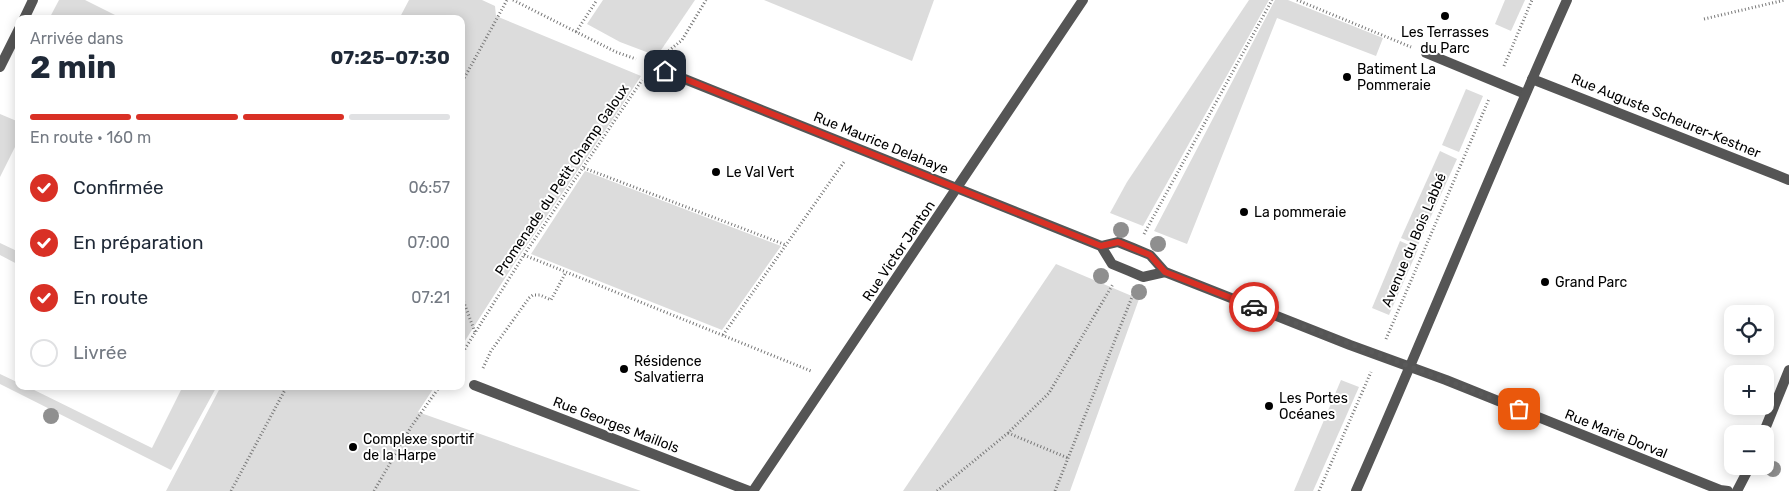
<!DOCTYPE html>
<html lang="fr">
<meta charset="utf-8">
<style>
:root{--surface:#fff;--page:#f6f6f7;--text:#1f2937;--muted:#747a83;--line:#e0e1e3;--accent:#d93025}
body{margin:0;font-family:Rubik,sans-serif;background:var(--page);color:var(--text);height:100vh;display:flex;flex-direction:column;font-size:19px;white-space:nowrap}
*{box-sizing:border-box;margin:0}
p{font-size:16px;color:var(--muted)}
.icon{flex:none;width:28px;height:28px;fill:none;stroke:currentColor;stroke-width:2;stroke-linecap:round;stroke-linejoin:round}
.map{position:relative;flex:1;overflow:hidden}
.drawer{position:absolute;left:15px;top:15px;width:450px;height:375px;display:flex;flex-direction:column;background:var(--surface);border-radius:10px;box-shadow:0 2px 12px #0003}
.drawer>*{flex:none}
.fabs{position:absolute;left:1724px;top:305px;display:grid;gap:10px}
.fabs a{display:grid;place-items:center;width:50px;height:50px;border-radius:10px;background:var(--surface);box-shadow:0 2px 12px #0003;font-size:25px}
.pin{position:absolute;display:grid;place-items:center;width:42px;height:42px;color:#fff;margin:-21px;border-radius:10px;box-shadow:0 2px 8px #0006}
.courier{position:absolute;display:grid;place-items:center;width:50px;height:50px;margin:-25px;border:4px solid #d93025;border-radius:50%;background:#fff;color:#222;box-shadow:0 1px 6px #0007}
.head em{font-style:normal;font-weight:700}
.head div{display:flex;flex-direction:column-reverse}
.head{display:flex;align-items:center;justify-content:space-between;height:85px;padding:0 15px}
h1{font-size:32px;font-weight:700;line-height:38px}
.bar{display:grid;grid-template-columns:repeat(4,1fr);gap:8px 5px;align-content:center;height:60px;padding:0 15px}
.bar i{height:6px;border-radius:4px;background:var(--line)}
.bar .selected{background:var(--accent)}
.bar p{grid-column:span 4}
ol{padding:0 15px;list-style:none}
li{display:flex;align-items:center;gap:15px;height:55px}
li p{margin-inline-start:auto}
li .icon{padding:5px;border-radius:50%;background:var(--accent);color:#fff;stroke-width:4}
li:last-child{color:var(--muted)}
li i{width:28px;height:28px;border:2px solid var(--line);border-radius:50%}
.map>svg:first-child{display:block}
.green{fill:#dcdcdc}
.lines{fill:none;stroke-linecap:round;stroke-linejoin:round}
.path{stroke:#777;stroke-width:3;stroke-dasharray:1 2.5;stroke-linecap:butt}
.service{stroke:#555;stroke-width:10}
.minor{stroke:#555;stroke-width:10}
.tertiary{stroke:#555;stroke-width:10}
.tree{fill:#8f8f8f}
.done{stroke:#595959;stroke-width:5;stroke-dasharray:0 9}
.route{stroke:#d93025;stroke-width:6}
.poi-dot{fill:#000;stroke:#fff;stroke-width:2}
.labels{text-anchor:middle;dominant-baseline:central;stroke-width:4;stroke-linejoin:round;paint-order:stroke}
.poi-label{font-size:14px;fill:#000;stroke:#fff;text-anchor:start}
.street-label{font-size:14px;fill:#000;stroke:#fff}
</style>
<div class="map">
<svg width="1789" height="491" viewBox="0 0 1789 491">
<rect width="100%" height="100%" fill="#fff"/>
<g class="green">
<polygon points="59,0 85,0 123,19 49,19"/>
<polygon points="409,0 482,0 495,6 496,16 641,76 615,116 514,264 461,347 461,19 399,19"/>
<polygon points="603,0 695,0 657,56 620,42 587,24"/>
<polygon points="764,0 934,0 912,61"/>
<polygon points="1249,0 1269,0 1143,226 1110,213 1127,182"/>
<polygon points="1275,0 1288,0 1383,38 1376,56 1277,18 1187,244 1154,231"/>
<polygon points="1505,0 1525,0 1511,31 1495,24"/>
<polygon points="1466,89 1483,96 1459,152 1442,145"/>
<polygon points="0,114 19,122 19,139 0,177"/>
<polygon points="1440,151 1457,159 1418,245 1401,238"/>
<polygon points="585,171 781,246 722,330 531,254"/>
<polygon points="1400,241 1418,249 1389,315 1372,308"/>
<polygon points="0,243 19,252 19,265 0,255"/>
<polygon points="1056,264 1139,299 1070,491 903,491"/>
<polygon points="0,374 19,383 19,386 26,386 152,448 183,386 217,386 171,470 0,384"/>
<polygon points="1341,380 1359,387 1313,491 1294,491"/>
<polygon points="221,386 435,386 418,412 641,491 166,491"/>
</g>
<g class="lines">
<g class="path">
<polyline points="513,0 616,52 636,59"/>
<polyline points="1297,0 1411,47"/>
<polyline points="1704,19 1785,0"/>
<polyline points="576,32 597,0"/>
<polyline points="666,53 682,40 706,0"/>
<polyline points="1504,66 1532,0"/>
<polyline points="461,84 507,0"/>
<polyline points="584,168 786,245"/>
<polyline points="1144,234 1272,0"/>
<polyline points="524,255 811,371"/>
<polyline points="461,295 475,332"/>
<polyline points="723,335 844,162"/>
<polyline points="1386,339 1489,99"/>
<polyline points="461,355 524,255 642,80"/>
<polyline points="483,368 491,351 529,298 533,295 540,295 551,300 566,272"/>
<polyline points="1008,433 1068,458"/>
<polyline points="231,491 287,386"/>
<polyline points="374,491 411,427 440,386"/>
<polyline points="937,491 1008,433 1049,393 1113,284"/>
<polyline points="1055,491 1134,292"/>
<polyline points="1319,491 1371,372"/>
</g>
<polyline class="service" points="1426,53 1525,94"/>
<g class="minor">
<polyline points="652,66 1101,246 1112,264 1129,271 1143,277 1165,272"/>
<polyline points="1532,79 1789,180"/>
<polyline points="1101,246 1118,242 1133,248 1150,255 1165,272 1350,345 1446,380 1720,490 1728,491"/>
<polyline points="474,385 749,491"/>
<polyline points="1763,434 1789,370"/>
<polyline points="753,491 1083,0"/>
<polyline points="1737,491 1750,466"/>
</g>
<g class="tertiary">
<polyline points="24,19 33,0"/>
<polyline points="0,67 19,29"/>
<path d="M1356,491C1428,328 1494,163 1567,0"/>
</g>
</g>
<g class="tree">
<circle cx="1121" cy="230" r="8"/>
<circle cx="1158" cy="244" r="8"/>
<circle cx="1101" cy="276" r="8"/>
<circle cx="1139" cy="292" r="8"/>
<circle cx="51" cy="416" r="8"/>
<circle cx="1773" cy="469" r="8"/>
</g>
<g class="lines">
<path class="done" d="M1254,307C1342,342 1431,373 1519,409"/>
<polyline class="route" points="665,71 1101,246 1118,242 1150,255 1165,272 1254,307"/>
</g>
<g class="poi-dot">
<circle cx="1445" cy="16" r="5"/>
<circle cx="1347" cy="77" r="5"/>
<circle cx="716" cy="172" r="5"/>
<circle cx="1244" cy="212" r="5"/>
<circle cx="1545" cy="282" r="5"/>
<circle cx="624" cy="369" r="5"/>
<circle cx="1269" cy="406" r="5"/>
<circle cx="353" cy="447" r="5"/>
</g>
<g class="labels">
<g class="poi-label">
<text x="1445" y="32" text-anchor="middle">Les Terrasses<tspan x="1445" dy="16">du Parc</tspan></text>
<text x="1357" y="69">Batiment La<tspan x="1357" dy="16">Pommeraie</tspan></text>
<text x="726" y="172">Le Val Vert</text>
<text x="1254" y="212">La pommeraie</text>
<text x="1555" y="282">Grand Parc</text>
<text x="634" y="361">Résidence<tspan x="634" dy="16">Salvatierra</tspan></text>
<text x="1279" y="398">Les Portes<tspan x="1279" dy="16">Océanes</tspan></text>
<text x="363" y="439">Complexe sportif<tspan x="363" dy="16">de la Harpe</tspan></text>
</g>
<g class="street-label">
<text transform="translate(1666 116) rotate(22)">Rue Auguste Scheurer-Kestner</text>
<text transform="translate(881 143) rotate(22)">Rue Maurice Delahaye</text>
<text transform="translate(562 180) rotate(-56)">Promenade du Petit Champ Galoux</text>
<text transform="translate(1414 240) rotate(-67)">Avenue du Bois Labbé</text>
<text transform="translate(899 251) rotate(-56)">Rue Victor Janton</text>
<text transform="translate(616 425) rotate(21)">Rue Georges Maillols</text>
<text transform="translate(1616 434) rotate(22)">Rue Marie Dorval</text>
</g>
</g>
</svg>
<div class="fabs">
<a><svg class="icon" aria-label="locate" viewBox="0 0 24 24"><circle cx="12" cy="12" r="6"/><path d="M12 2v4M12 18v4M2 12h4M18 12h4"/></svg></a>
<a>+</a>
<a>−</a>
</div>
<div class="pin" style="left:1519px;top:409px;background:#ea580c"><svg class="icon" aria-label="bag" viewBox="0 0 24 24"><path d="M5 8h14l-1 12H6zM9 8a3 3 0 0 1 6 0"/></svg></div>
<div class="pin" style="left:665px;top:71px;background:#1f2937"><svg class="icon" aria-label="home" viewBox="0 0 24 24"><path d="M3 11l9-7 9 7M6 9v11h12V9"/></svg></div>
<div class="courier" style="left:1254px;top:307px"><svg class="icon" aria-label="car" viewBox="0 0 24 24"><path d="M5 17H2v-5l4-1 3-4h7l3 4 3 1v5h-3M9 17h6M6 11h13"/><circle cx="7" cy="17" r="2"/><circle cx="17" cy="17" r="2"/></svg></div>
<section class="drawer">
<div class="head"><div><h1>2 min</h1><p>Arrivée dans</p></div><em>07:25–07:30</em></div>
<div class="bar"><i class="selected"></i><i class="selected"></i><i class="selected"></i><i></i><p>En route · 160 m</p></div>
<ol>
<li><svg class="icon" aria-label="check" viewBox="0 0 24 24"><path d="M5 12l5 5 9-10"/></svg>Confirmée<p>06:57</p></li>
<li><svg class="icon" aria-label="check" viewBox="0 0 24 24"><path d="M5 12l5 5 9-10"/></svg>En préparation<p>07:00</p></li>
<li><svg class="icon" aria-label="check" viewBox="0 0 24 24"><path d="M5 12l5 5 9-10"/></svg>En route<p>07:21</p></li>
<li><i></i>Livrée</li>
</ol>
</section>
</div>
